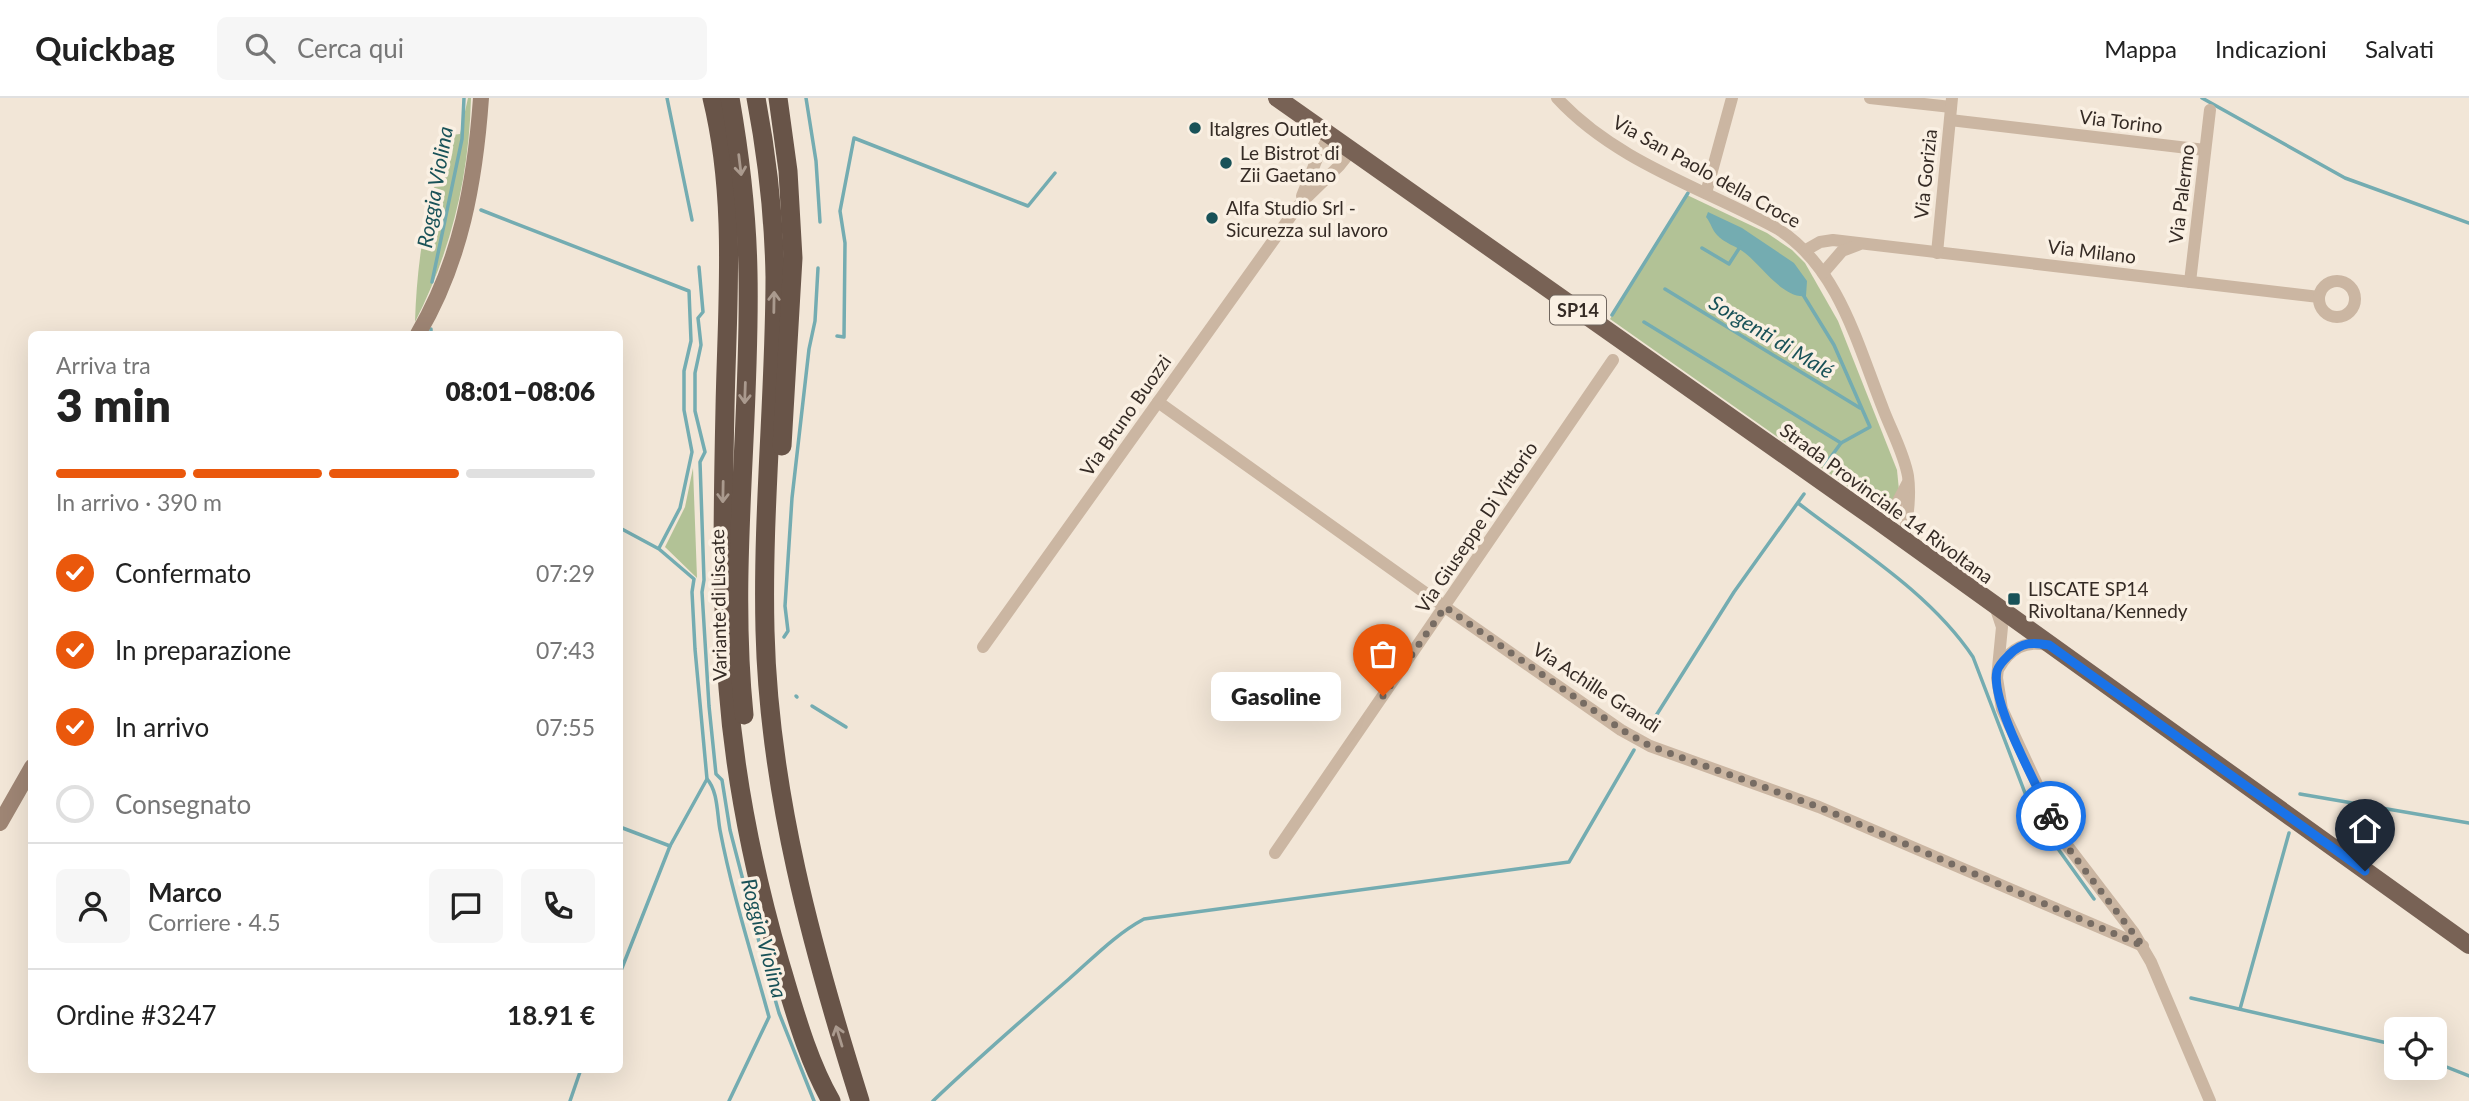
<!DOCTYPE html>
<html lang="it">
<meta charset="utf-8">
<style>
:root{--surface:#fff;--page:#f6f6f6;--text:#222;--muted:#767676;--line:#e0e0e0;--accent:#ea580c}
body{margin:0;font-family:Lato,sans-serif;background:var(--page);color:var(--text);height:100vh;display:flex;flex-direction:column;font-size:26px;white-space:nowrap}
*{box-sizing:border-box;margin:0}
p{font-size:23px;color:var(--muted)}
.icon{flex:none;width:38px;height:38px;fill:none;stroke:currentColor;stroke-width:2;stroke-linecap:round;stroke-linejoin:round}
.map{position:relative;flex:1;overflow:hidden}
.drawer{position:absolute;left:28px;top:233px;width:595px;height:742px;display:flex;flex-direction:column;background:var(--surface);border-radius:10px;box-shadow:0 7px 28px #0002}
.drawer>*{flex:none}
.buttons{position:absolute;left:2384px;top:919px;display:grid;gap:14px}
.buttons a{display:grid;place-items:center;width:63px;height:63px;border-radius:10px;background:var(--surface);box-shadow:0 7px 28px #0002;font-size:35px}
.pin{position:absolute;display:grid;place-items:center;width:60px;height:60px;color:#fff;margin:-72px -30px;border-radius:50% 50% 50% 0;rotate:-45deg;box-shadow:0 0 7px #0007}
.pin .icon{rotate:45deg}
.courier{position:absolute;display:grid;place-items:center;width:70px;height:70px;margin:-35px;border:5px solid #1a73e8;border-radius:50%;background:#fff;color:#222;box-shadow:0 2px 9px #0007}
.bubble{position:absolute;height:49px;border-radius:10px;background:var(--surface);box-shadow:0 7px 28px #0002;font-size:23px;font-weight:800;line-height:49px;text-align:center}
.headline em{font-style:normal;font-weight:800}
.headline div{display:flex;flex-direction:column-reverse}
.headline{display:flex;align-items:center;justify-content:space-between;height:119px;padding:0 28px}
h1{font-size:46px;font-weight:800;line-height:52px}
.bar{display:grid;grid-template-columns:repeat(4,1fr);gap:10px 7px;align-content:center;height:84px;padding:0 28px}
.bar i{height:9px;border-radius:5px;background:var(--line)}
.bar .selected{background:var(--accent)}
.bar p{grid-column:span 4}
.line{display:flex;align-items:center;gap:18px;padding:0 28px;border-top:2px solid var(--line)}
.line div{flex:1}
.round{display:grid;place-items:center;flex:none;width:74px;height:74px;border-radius:10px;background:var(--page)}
ol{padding:0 28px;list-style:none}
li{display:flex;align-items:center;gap:21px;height:77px}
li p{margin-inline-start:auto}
li .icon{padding:7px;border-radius:50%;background:var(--accent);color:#fff;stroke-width:4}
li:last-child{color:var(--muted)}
li i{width:38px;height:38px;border:4px solid var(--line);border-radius:50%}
header{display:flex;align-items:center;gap:42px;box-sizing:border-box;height:98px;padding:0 35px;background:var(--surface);border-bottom:2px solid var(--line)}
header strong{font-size:33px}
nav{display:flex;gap:38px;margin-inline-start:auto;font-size:24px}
.search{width:490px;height:63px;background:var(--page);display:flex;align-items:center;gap:18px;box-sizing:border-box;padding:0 24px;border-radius:10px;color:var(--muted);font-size:26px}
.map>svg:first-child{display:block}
.green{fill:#b2c296}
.water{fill:#74acb1}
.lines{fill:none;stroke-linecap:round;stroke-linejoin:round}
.stream{stroke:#74acb1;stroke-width:3.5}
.minor{stroke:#cbb6a2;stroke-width:12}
.secondary{stroke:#9e8574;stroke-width:16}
.primary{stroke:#786255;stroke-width:18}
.trunk{stroke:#685448;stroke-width:19}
.oneway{stroke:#aa9a8e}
.done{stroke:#776c63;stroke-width:7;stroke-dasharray:0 12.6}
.route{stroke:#1a73e8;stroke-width:9}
.poi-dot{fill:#195258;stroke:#faf0e3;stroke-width:2.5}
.labels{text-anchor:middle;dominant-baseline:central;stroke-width:7;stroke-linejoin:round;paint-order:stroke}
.shield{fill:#faf0e3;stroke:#70665e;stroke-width:2}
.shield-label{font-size:18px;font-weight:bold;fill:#352b25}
.street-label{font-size:19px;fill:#352b25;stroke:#faf0e3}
.poi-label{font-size:19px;fill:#352b25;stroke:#faf0e3;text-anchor:start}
.water-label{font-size:21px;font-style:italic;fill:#195258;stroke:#faf0e3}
</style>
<header>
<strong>Quickbag</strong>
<div class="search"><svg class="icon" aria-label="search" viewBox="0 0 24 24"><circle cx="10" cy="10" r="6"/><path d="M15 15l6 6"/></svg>Cerca qui</div>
<nav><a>Mappa</a><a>Indicazioni</a><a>Salvati</a></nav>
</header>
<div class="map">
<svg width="2469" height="1003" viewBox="0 0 2469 1003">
<rect width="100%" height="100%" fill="#f2e6d7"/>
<g class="green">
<path d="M468,0H471C469,80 451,153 415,224C417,159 427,97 452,37L460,36Z"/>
<polygon points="1687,97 1767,135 1792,152 1805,165 1838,223 1897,372 1899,392 1891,404 1878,407 1870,404 1610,221"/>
<polygon points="693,370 697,480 665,449 685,409"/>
</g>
<path class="water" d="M1708,114L1742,130L1794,165L1807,183L1806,198C1783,201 1761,167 1745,155C1736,148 1724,145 1717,137C1712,132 1711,125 1706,119Z"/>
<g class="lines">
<g class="stream">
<polyline points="667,0 692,122"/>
<polyline points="806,0 816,63 820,124"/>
<polyline points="2202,0 2345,80 2469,125"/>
<polyline points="481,112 689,193 691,243 684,273 684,312 692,354 680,410 659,450"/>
<polyline points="1702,150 1729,166 1740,149"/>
<polyline points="699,169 703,214 698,220 701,247 695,275 695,313 705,354 700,364 704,482 702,494 709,608 716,676 722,682 730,732 763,859 779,915 814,1003"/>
<polyline points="432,184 462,41 464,0"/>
<polyline points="1665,191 1860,310"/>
<polyline points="1802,195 1834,247 1870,329 1841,345 1825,367"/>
<polyline points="1612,217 1688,95"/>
<polyline points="1644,224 1841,345"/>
<polyline points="431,236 431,231"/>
<polyline points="837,238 844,239 845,145 840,113 854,40 1028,108 1055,75"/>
<path d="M1798,405C1859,452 1930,495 1973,559L2033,716L2094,801"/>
<path d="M620,430L659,451L694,481L692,494L695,551L707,681C718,693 717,716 720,732C732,795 752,857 769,919L729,1003"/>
<polyline points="784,539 788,533 785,508 792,400 809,251 815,223 818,170"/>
<polyline points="796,598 797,599"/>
<polyline points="812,608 846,629"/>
<polyline points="1647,632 1734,494 1804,396"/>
<polyline points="2300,696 2469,725"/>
<polyline points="620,729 670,748"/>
<polyline points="620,875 670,748 707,681"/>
<polyline points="2191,900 2396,947"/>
<polyline points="2240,911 2289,735"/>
<polyline points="2434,964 2469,978"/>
<polyline points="570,1003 581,971"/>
<path d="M933,1003C977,961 1023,921 1069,881C1093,860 1116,836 1144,821L1569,764L1634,652"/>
</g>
<g class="minor">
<path d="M1557,0C1616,64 1703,90 1778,131C1838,169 1857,245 1882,308C1890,330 1904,355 1908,378C1911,399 1907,421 1904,442"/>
<polyline points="1870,0 1951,9"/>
<polyline points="1950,22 2205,52"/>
<polyline points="1706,95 1732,0"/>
<polyline points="1302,98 1318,58 1330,37"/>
<polyline points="1806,152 1820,144 1833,142 2319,199"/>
<polyline points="1937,155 1952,0"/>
<polyline points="1823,175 1842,153 1858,147"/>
<circle cx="2337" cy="201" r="18"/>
<polyline points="2190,184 2210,12"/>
<polyline points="1158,304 1445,509 1621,632 1650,648 1819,709 2143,848"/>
<polyline points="1878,423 1896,407 1907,386"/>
<polyline points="1995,508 2002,529 1997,580 2002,611 2063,742 2134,835 2151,864 2210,1003"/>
<polyline points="983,549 1298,108 1339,68 1351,53"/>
<path d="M1999,570C2010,551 2025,542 2047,547"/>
<polyline points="1275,755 1613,262"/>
</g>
<g class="secondary">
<path d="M418,236C461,163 475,84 481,0"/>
<polyline points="0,725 32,669"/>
</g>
<polyline class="primary" points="1277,0 1878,423 2469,847"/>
<g class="trunk">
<path d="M712,0C737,102 727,206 725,310C723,404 721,497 728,590C735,683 754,775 780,865C794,911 807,961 831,1003"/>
<path d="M730,0C740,57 747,116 748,175C751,323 729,469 744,617"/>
<path d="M756,0C767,58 774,119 775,179C775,297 762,415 765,533C769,694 812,850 860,1003"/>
<polyline points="778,0 788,73 793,160 782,348"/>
</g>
</g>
<defs><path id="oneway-shaft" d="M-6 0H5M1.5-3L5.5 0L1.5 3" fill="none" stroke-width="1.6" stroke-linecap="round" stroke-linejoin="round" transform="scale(1.75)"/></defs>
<g class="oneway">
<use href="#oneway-shaft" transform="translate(740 67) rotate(83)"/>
<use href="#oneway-shaft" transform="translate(774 204) rotate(-89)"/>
<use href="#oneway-shaft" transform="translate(745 295) rotate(92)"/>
<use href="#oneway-shaft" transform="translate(723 394) rotate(91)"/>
<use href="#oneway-shaft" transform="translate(839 938) rotate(-107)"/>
</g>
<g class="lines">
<polyline class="done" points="1383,598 1445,509 1622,632 1650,648 1819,709 2143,848 2071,754 2051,718"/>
<path class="route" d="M2051,718C2037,687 1990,604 1997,573C1999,566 2005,561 2010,556C2022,544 2033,544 2049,547L2365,773"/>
</g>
<g class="poi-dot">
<circle cx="1195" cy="30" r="7"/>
<circle cx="1226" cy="65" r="7"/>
<circle cx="1212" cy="120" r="7"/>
<rect x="2007" y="494" width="14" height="14" rx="3.5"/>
</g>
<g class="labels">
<rect class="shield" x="1550" y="197.5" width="56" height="29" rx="5"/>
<g class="shield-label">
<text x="1578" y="212">SP14</text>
</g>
<g class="street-label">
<text transform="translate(2121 23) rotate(7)">Via Torino</text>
<text transform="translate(1707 73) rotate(29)">Via San Paolo della Croce</text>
<text transform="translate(1925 76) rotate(-84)">Via Gorizia</text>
<text transform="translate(2181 96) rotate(-83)">Via Palermo</text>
<text transform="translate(2092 153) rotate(7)">Via Milano</text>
<text transform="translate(1125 317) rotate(-55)">Via Bruno Buozzi</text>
<text transform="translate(1887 405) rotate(36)">Strada Provinciale 14 Rivoltana</text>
<text transform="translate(1476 429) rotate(-56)">Via Giuseppe Di Vittorio</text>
<text transform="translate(718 507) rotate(-91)">Variante di Liscate</text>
<text transform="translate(1597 589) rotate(33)">Via Achille Grandi</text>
</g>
<g class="poi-label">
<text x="1209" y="30">Italgres Outlet</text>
<text x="1240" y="54">Le Bistrot di<tspan x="1240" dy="22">Zii Gaetano</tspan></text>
<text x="1226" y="109">Alfa Studio Srl -<tspan x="1226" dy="22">Sicurezza sul lavoro</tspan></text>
<text x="2028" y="490">LISCATE SP14<tspan x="2028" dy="22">Rivoltana/Kennedy</tspan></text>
</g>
<g class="water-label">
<text transform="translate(434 89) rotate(-80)">Roggia Violina</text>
<text transform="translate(1772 238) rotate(31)">Sorgenti di Malé</text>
<text transform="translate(765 840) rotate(75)">Roggia Violina</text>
</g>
</g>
</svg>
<div class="buttons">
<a><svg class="icon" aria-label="locate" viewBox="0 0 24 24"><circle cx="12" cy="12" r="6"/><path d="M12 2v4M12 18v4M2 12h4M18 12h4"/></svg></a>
</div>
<div class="pin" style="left:1383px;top:598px;background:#ea580c"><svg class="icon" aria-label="bag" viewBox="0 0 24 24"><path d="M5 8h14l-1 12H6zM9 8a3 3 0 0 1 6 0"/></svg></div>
<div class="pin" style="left:2365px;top:773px;background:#1f2937"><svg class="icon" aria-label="home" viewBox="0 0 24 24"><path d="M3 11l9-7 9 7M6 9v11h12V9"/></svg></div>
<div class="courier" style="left:2051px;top:718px"><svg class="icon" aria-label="bike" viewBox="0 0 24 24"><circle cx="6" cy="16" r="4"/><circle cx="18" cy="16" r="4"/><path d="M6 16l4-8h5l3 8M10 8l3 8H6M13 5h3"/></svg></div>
<div class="bubble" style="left:1211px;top:574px;width:130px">Gasoline</div>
<section class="drawer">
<div class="headline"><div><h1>3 min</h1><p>Arriva tra</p></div><em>08:01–08:06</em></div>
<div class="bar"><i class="selected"></i><i class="selected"></i><i class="selected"></i><i></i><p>In arrivo · 390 m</p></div>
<ol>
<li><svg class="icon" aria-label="check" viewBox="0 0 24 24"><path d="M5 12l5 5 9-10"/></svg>Confermato<p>07:29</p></li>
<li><svg class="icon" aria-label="check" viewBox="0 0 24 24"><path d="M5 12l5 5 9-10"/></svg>In preparazione<p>07:43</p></li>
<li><svg class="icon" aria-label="check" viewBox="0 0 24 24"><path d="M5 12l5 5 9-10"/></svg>In arrivo<p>07:55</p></li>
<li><i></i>Consegnato</li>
</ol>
<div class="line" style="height:126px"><a class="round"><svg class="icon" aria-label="person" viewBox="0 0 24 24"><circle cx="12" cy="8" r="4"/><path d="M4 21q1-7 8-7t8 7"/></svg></a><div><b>Marco</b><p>Corriere · 4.5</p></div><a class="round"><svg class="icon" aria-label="chat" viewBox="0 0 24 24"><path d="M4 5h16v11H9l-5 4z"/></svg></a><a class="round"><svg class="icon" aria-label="phone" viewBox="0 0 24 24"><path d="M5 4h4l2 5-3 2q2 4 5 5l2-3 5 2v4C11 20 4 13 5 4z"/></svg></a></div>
<div class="line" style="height:91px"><div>Ordine #3247</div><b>18.91 €</b></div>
</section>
</div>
